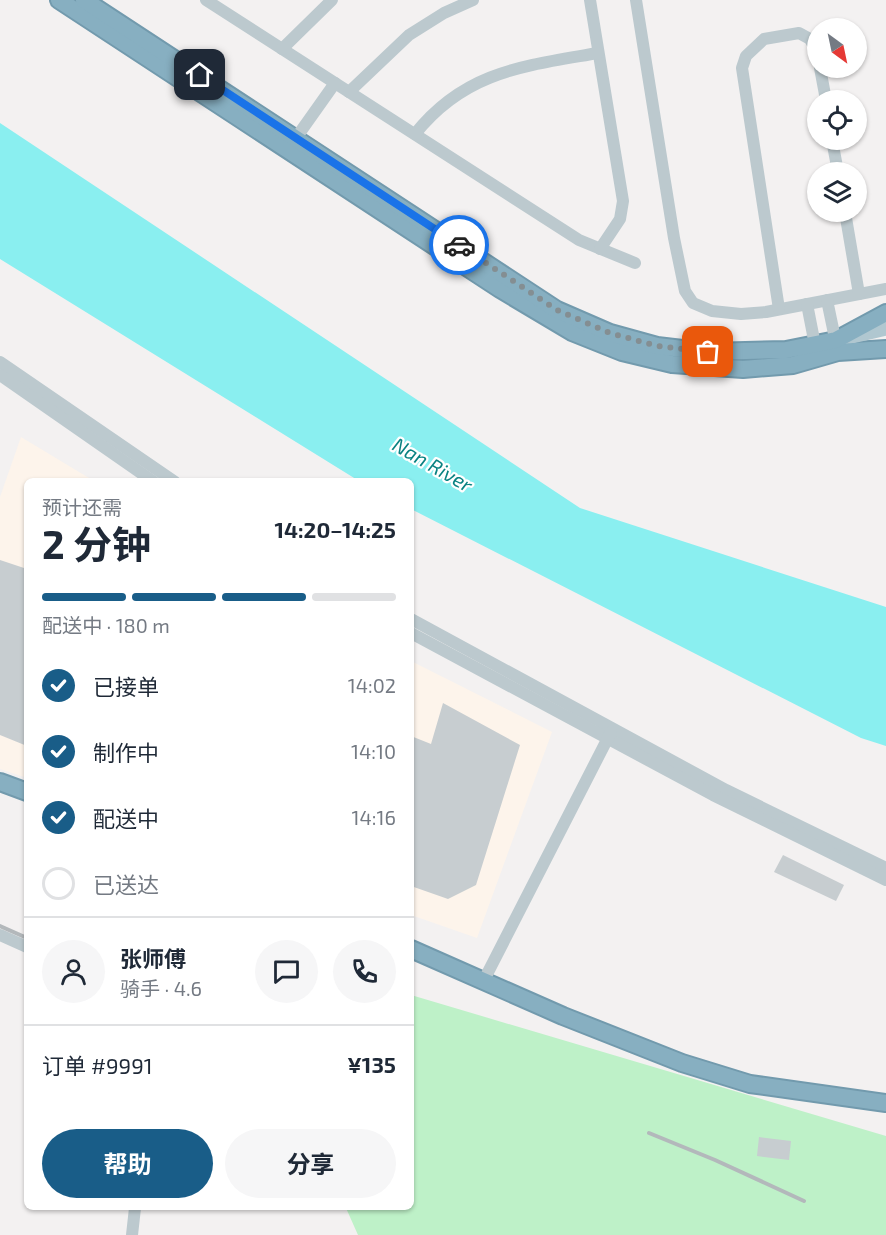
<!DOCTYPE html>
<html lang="zh">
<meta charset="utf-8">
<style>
:root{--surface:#fff;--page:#f6f6f7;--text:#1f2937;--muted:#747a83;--line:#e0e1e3;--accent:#195d88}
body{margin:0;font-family:"Exo 2","Noto Sans SC",sans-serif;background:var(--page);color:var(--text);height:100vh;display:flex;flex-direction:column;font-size:22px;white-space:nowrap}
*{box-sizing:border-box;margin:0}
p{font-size:20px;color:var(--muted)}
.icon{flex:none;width:33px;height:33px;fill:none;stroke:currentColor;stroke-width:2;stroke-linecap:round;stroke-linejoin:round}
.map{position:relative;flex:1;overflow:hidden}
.details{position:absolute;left:24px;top:478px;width:390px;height:732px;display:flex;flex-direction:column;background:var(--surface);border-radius:9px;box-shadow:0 2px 4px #0004}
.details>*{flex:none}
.needle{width:39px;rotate:147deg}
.fabs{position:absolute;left:807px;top:18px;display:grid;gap:12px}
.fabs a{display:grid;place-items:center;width:60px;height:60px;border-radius:50%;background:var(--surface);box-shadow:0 2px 4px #0004;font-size:30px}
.pin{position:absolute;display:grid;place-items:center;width:51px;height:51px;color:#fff;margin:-26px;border-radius:12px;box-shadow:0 3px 9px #0006}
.courier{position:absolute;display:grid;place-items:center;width:60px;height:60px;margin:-30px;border:4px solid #1a73e8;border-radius:50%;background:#fff;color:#222;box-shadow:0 2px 8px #0007}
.overview em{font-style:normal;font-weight:700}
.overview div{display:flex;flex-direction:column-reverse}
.overview{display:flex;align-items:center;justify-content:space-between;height:102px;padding:0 18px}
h1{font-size:39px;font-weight:700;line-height:45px}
.bar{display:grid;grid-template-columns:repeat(4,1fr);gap:9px 6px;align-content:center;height:72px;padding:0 18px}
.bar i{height:8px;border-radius:4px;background:var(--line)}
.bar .active{background:var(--accent)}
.bar p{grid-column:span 4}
.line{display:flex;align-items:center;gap:15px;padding:0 18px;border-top:2px solid var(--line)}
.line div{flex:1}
.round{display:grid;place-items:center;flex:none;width:63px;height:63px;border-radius:32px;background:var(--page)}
ol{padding:0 18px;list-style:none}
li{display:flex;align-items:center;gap:18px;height:66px}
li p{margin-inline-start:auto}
li .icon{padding:6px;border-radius:50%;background:var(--accent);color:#fff;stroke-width:4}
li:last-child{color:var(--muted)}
li i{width:33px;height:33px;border:3px solid var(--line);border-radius:50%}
.button{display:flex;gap:12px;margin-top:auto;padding:12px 18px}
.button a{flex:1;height:69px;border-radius:36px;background:var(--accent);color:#fff;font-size:24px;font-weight:700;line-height:69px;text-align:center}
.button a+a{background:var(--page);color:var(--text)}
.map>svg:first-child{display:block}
.commercial{fill:#fdf4eb}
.green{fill:#bef1c8}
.water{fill:#8aeff0}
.building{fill:#c7cdd0}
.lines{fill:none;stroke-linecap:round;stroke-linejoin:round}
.highway-casing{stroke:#729aad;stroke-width:20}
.minor{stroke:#bcc9ce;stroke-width:12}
.major{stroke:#b0c7d0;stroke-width:15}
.highway{stroke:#87afc1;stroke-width:16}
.rail{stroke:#b3b8bb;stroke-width:4}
.done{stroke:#848e92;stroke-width:6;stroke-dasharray:0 10.8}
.route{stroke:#1a73e8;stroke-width:8}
.labels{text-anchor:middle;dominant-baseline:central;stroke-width:4.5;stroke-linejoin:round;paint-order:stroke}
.water-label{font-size:20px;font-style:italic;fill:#098282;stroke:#fff}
</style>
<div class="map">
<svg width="886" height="1235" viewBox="0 0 886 1235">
<rect width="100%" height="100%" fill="#f3f1f1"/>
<g class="commercial">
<polygon points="21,437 94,481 27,482 27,778 0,769 0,497"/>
<polygon points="411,661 552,732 477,938 411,915"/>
</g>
<polygon class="green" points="411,995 886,1136 886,1235 358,1235 346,1208 411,1208"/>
<polygon class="water" points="0,123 580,508 886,607 886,746 861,738 411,509 411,482 359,481 0,259"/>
<g class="building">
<polygon points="0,560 27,569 27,746 0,735"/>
<polygon points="443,703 520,745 476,885 448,899 411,886 411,736 431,744"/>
<polygon points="783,855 844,885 836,901 774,872"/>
<polygon points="759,1137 791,1141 789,1160 757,1156"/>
</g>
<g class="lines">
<g class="highway-casing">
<g id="highway">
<polyline points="59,0 500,289 572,332 622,352 672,364 743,369 793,365 838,352 886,349"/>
<polyline points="84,0 557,310 610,333 657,346 708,352 786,350 836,340 886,313"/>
<polyline points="0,782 27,792"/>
<polyline points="411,949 563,1016 682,1063 750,1084 886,1103"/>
</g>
</g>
<g class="minor">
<polyline points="206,0 579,240 635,263"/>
<polyline points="590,0 623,201 620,219 600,249"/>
<polyline points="636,0 674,238 685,291 693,303 712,311 741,314 766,312 886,289"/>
<polyline points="282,49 332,0"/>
<polyline points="820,68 826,100"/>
<polyline points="349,92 409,35 444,13 473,0"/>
<path d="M415,134C465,71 524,66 598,53"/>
<polyline points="296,138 335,83"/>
<polyline points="832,140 838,172"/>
<polyline points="845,212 859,294"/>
<polyline points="827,300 837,348"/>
<polyline points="807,304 816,350"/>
<polyline points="779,309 742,68 746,56 764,39 799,33 810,39 818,54"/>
<polyline points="0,362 175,482"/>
<polyline points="0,375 154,482"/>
<polyline points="411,619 726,790 886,868"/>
<polyline points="411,633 713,795 886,880"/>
<polyline points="0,935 27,947"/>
<polyline points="483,982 611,732"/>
<polyline points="132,1235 135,1208"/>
</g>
<polyline class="major" points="848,337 886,328"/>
<use href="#highway" class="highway"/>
<g class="rail">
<polyline points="0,926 27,938"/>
<polyline points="649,1133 715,1160 804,1201"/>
</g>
</g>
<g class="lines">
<polyline class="done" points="459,245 557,310 610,333 657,346 708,352"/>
<polyline class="route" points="200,75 459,245"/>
</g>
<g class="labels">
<g class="water-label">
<text transform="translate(433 464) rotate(30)">Nan River</text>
</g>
</g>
</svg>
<div class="fabs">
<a><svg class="needle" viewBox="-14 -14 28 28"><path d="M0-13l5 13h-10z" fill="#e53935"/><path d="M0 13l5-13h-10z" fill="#747a83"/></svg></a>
<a><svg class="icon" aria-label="locate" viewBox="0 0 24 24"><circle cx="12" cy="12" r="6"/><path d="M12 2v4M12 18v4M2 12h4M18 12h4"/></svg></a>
<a><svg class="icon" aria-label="layers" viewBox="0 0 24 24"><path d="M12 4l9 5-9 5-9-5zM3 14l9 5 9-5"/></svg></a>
</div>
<div class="pin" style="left:708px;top:352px;background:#ea580c"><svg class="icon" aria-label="bag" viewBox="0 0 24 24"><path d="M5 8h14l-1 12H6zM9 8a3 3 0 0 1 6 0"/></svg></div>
<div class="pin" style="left:200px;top:75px;background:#1f2937"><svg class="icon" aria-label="home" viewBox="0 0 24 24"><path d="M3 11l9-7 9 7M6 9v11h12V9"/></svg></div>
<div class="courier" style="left:459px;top:245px"><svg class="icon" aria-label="car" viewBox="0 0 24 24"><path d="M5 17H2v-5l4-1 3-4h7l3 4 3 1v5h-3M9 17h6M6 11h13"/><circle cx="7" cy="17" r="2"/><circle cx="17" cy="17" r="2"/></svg></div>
<section class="details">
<div class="overview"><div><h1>2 分钟</h1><p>预计还需</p></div><em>14:20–14:25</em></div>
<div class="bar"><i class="active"></i><i class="active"></i><i class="active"></i><i></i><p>配送中 · 180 m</p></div>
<ol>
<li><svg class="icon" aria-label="check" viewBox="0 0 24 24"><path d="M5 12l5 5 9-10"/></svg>已接单<p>14:02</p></li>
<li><svg class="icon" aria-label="check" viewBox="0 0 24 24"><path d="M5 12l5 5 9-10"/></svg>制作中<p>14:10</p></li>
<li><svg class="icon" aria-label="check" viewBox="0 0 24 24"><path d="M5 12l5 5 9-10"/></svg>配送中<p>14:16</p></li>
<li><i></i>已送达</li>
</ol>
<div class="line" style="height:108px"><a class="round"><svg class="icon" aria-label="person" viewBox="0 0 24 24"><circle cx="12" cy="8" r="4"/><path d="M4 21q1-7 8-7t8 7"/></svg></a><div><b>张师傅</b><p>骑手 · 4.6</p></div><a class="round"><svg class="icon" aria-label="chat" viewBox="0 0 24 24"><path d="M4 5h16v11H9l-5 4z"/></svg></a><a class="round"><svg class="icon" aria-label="phone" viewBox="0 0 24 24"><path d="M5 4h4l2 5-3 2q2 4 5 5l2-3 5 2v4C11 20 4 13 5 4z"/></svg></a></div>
<div class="line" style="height:78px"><div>订单 #9991</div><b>¥135</b></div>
<div class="button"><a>帮助</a><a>分享</a></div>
</section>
</div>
